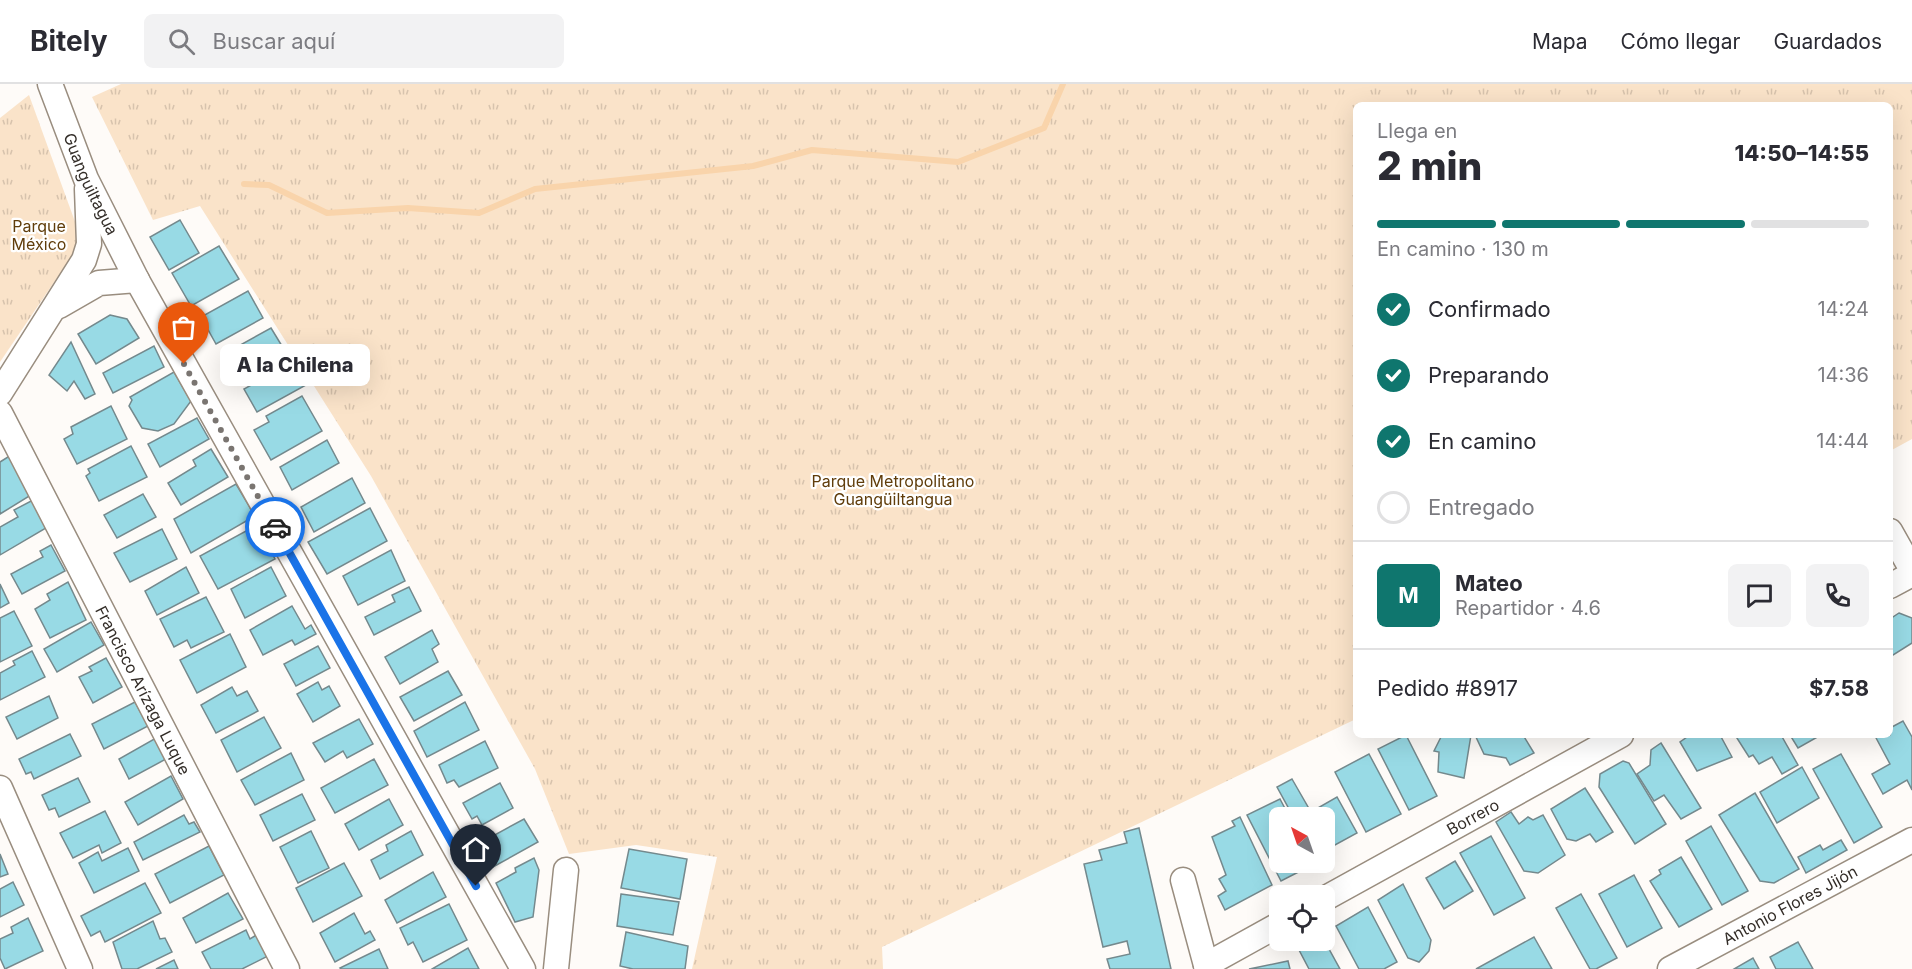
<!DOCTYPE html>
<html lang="es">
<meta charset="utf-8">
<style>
:root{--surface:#fff;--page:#f2f2f3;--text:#2b2b33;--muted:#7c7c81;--line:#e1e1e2;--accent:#0f766e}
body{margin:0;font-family:Inter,sans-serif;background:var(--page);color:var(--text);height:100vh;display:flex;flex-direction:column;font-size:22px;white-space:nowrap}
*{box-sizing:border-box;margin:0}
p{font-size:20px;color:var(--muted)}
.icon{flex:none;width:33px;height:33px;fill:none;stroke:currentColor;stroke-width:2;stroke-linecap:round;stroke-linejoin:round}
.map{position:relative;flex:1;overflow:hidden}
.sheet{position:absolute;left:1353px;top:18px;width:540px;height:636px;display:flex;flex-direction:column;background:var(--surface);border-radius:9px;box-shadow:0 6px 24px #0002}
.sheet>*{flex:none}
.needle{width:39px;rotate:320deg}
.tools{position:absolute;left:1269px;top:723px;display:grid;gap:12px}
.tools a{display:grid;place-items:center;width:66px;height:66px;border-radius:9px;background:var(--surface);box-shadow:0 6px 24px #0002;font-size:30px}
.pin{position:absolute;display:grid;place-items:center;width:51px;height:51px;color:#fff;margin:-62px -26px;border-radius:50% 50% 50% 0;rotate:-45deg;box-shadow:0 0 6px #0007}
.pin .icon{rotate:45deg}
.courier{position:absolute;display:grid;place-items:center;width:60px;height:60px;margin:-30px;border:4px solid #1a73e8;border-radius:50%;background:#fff;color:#222;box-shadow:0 2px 8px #0007}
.bubble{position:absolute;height:42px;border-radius:9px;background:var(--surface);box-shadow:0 6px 24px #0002;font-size:20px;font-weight:800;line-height:42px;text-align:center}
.summary em{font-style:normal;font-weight:800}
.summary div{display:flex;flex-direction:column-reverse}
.summary{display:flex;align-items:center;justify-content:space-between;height:102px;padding:0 24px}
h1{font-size:39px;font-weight:800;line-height:45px}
.bar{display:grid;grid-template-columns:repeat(4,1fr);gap:9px 6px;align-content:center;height:72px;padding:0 24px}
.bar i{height:8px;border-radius:4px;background:var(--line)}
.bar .on{background:var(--accent)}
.bar p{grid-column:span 4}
.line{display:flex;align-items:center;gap:15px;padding:0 24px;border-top:2px solid var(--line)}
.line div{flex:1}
.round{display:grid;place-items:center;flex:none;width:63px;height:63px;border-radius:9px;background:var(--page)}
ol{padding:0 24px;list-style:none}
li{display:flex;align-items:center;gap:18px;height:66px}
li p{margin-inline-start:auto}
li .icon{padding:6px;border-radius:50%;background:var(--accent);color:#fff;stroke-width:4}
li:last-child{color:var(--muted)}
li i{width:33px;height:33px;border:3px solid var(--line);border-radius:50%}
header{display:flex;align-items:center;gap:36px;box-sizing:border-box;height:84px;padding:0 30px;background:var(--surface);border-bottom:2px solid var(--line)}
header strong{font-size:28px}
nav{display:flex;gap:33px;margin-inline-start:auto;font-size:21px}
.search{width:420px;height:54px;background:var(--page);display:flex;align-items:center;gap:15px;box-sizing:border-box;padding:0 21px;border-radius:9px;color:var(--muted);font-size:22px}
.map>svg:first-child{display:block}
.grass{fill:url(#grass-tufts)}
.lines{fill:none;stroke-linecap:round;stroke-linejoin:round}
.stream{stroke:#f9d4ab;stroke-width:6}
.building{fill:#98dae5;stroke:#74898d;stroke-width:1.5}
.minor-casing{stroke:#998d7f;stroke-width:27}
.minor{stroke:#fff;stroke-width:24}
.done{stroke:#7a7571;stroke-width:6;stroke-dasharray:0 10.8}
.route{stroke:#1a73e8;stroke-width:8}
.labels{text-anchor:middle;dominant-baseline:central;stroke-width:4.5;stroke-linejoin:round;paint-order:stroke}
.street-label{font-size:16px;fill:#332d28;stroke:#fff}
.park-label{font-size:16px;fill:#603d0b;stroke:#fff}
</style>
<header>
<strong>Bitely</strong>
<div class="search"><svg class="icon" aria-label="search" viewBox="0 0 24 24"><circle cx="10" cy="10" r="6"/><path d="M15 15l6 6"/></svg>Buscar aquí</div>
<nav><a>Mapa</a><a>Cómo llegar</a><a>Guardados</a></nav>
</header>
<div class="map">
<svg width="1912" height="885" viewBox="0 0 1912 885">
<defs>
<pattern id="grass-tufts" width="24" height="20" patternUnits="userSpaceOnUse" patternTransform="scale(1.5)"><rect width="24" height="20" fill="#fae3c9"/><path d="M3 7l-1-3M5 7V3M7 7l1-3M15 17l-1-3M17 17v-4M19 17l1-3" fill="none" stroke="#d7c3ad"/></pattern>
</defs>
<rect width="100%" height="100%" fill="#fefbf8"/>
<g class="grass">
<polygon points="121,0 1912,0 1912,355 1890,367 1890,21 1356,21 1356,635 882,863 883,885 692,885 717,773 636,761 569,770 535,685 371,392 200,122 153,136 92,13"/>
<polygon points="29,11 82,157 0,278 0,34"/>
</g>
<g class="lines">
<polyline class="stream" points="244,100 269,101 327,129 408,124 479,129 535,105 753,82 812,66 958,78 1044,44 1063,0"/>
</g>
<g class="building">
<polygon points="180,136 199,169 169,186 150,153"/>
<polygon points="219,162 239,195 191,222 172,189"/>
<polygon points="248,207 263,234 216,260 201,233"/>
<polygon points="110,231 127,235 139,254 96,280 78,250"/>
<polygon points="271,244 285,267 238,293 224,270"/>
<polygon points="71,258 95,310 85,315 74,297 67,307 49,291"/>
<polygon points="154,262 164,283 113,309 103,289"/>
<polygon points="293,278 306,301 257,328 244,305"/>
<polygon points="174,288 191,317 174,340 158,347 142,344 129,322 132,316 130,313"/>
<polygon points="302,312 322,347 271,376 254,346 269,338 266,332"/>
<polygon points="111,322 127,355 77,380 64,355 73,350 71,343"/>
<polygon points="197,334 209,355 160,383 148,360"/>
<polygon points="327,356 339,379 292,406 280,383"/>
<polygon points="131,362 147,393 99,417 86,392 90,389 88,385"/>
<polygon points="211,365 228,393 181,421 168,399 196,382 193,376"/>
<polygon points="11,371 31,411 0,430 0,378"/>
<polygon points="352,394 365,419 314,448 301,423"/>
<polygon points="236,400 255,432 191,469 174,435"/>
<polygon points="143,410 156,433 117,454 104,431"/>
<polygon points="33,416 46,444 0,471 0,443 18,433 14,426"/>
<polygon points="370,424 387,457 327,490 308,458"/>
<polygon points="257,441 275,475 218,505 200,472"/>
<polygon points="162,445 177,475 130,498 114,469"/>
<polygon points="51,461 65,487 22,510 11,490 43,473 40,467"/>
<polygon points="391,466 405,497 358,521 343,492"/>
<polygon points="186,483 199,509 157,531 145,507"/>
<polygon points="271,483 286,512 245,534 231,505"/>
<polygon points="68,498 86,536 50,554 35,525 50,516 47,510"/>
<polygon points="0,500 9,519 0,524"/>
<polygon points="409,503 421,527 374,551 365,533 395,518 392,511"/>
<polygon points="206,513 224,548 191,564 187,556 174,563 160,535"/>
<polygon points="292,522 305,545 311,541 316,550 295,561 292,556 263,571 250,546"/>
<polygon points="14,527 32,562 0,578 0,534"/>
<polygon points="1899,529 1912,534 1912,559 1890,573 1890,535"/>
<polygon points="91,538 104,561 57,588 44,565"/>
<polygon points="432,546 439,560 432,565 438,578 400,600 385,573"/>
<polygon points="230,550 246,583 197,609 180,576"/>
<polygon points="318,562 330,584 296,602 284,580"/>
<polygon points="32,567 45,593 0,616 0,589 15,581 13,577"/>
<polygon points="106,574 122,603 93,619 79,593 92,587 89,583"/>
<polygon points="448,587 462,611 414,637 400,613"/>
<polygon points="318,598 322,606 329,602 340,622 313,638 297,610"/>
<polygon points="232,603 237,612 247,607 258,627 216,649 201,621"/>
<polygon points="49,612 58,634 17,655 6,633"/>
<polygon points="135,618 148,642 104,665 92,640"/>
<polygon points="465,618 479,646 427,673 414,647"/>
<polygon points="264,633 281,664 237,688 221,656"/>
<polygon points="359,635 373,660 347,674 343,667 325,678 313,659"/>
<polygon points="1903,637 1912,653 1912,706 1907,696 1883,710 1872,690 1890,680 1875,652 1890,651 1890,644"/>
<polygon points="70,650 81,672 34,695 31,688 26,690 19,675"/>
<polygon points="1406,651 1437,712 1409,726 1378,665"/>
<polygon points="1442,651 1471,651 1464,694 1438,688 1439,668 1434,667"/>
<polygon points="1475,651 1523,651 1534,669 1510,681 1506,674 1484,670"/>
<polygon points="1690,651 1720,651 1732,673 1697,687 1680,658"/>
<polygon points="1735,651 1781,651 1798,681 1782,690 1772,673 1759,680 1753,671 1749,673"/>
<polygon points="1790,651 1821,651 1798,664"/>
<polygon points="156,654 166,675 129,695 119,675"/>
<polygon points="485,657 498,684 459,703 454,696 447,699 439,681"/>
<polygon points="1661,659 1701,724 1681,735 1664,711 1654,717 1637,690 1650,681 1651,666"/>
<polygon points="291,669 304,696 255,721 241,696"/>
<polygon points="1369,670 1401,730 1366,748 1335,688"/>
<polygon points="1841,670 1882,743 1854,759 1813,685"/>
<polygon points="374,675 388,701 335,729 321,704"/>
<polygon points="1623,677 1629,679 1666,740 1635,760 1599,703 1600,690"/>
<polygon points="1802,683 1819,714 1777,739 1760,708"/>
<polygon points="171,692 183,715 138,741 125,718"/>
<polygon points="78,694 90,718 59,733 55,724 49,726 42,711"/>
<polygon points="1292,695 1311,728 1337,713 1357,749 1324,767 1324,734 1294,734 1277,703"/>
<polygon points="500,699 513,724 482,741 477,732 472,735 463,719"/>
<polygon points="1585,704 1613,748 1596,758 1590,750 1576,757 1567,755 1551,725"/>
<polygon points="1755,709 1799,785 1774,799 1760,797 1719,731"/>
<polygon points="302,710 315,736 273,757 260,731"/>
<polygon points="389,715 403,741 359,766 345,740"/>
<polygon points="1280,715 1290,734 1280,734 1280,778 1316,779 1281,797 1247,731"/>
<polygon points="105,727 121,759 102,769 99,761 73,774 60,749"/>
<polygon points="1511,728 1519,740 1528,733 1533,736 1543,731 1565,771 1538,789 1524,787 1496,738"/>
<polygon points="184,731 189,740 194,738 200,748 143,776 134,758"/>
<polygon points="1240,733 1272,801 1225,826 1218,812 1226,807 1219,795 1226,791 1212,753 1235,742 1232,737"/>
<polygon points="524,735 538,758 493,783 480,759"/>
<polygon points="1711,742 1748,807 1722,821 1686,757"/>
<polygon points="1139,744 1171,885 1110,885 1107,875 1130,870 1127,857 1103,863 1084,780 1102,776 1099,766 1127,759 1124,748"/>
<polygon points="311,747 329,784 298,799 280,763"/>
<polygon points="411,747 423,771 380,795 371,776 388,767 386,761"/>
<polygon points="1491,752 1525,814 1494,831 1460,769"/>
<polygon points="1841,756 1847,766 1806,789 1798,773 1820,761 1823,766"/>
<polygon points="209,762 224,791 170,819 155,790"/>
<polygon points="128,764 139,787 94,809 79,779 98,768 102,777"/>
<polygon points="629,765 687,775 680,815 621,804"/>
<polygon points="0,770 8,790 0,793"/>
<polygon points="1681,773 1712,825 1679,843 1650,797 1661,790 1659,786"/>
<polygon points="534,774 539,786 533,833 515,838 496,799 516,788 515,784"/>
<polygon points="1455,777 1473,807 1444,825 1426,794"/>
<polygon points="344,779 362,812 313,838 296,804"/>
<polygon points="433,788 446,813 397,839 385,816"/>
<polygon points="1634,791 1662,844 1627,863 1599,810"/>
<polygon points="13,798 24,821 0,833 0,805"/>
<polygon points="145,799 161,829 105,858 100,847 91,852 81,832"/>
<polygon points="1403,800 1431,856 1429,867 1419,878 1408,874 1378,816"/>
<polygon points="228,809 243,835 196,859 183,834"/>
<polygon points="621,810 679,818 673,851 617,842"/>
<polygon points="1581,810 1617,874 1596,885 1590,885 1556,824"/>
<polygon points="449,820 467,856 423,878 413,858 408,861 400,844"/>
<polygon points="1368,823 1397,878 1384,885 1359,885 1336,842"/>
<polygon points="354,829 365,850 370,847 375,856 335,878 320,849"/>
<polygon points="28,834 43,867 5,885 0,874 0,855 13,849 11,843"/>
<polygon points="153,837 160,855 165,854 172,868 137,885 122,885 113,858"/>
<polygon points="246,846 250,855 258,850 270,871 242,885 211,885 202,868"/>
<polygon points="626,848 688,862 685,885 633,885 620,882"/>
<polygon points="1534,853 1552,885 1476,885"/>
<polygon points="1313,856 1324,856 1340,885 1309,885 1298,864"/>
<polygon points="1798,858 1813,885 1776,885 1770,873"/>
<polygon points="468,864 479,885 432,885"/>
<polygon points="379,865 388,885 341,885 340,884"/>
<polygon points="1753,874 1759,885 1734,885"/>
<polygon points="174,876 178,885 156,885"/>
<polygon points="1288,877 1290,885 1249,885"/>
</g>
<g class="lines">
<g class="minor-casing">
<g id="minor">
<path id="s1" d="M50,0L86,95L137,196L523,885"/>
<polyline points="59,222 99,199 137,196"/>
<polyline points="0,309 84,176 89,160 87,105"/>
<path id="s2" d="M0,329L287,885"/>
<polyline points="1890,447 1912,486"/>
<polyline points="1890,502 1912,490"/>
<polyline points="0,704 80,885"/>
<polyline points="1183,796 1207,885"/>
<path id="s3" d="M1324,815L1621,651"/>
<polyline points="1206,881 1280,840"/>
<polyline points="556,885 566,786"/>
<path id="s4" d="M1670,885L1912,756"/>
</g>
</g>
<use href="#minor" class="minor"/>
</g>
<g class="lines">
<polyline class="done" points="184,280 275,443"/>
<polyline class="route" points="275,443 476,802"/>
</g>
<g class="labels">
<g class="street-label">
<text stroke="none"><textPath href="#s1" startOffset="108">Guanguiltagua</textPath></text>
<text stroke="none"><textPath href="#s2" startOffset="312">Francisco Arízaga Luque</textPath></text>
<text stroke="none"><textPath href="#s3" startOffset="170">Borrero</textPath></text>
<text stroke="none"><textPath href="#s4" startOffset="136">Antonio Flores Jijón</textPath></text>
</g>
<g class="park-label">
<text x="39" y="142">Parque<tspan x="39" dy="18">México</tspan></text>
<text x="893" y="397">Parque Metropolitano<tspan x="893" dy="18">Guangüiltangua</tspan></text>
</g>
</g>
</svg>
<div class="tools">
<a><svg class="needle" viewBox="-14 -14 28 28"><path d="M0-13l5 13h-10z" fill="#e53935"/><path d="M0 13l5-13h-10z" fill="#7c7c81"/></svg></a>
<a><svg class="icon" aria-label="locate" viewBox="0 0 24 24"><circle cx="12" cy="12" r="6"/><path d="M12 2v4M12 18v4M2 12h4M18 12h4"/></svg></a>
</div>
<div class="pin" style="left:184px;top:280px;background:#ea580c"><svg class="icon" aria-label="bag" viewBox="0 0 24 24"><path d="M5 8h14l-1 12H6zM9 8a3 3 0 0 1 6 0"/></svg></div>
<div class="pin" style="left:476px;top:802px;background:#1f2937"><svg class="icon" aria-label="home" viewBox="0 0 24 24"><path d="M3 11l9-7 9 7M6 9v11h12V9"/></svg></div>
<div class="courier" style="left:275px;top:443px"><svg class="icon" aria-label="car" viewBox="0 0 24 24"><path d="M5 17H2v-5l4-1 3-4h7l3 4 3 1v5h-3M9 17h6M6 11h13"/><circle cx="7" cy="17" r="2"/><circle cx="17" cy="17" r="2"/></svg></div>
<div class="bubble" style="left:220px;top:260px;width:150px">A la Chilena</div>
<section class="sheet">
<div class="summary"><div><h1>2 min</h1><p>Llega en</p></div><em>14:50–14:55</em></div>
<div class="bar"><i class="on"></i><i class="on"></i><i class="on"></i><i></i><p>En camino · 130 m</p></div>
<ol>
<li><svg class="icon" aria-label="check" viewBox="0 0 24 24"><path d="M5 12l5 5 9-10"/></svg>Confirmado<p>14:24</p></li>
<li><svg class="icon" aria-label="check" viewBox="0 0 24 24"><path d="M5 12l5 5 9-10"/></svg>Preparando<p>14:36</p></li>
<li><svg class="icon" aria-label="check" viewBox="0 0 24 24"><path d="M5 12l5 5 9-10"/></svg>En camino<p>14:44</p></li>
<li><i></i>Entregado</li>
</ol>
<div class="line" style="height:108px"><b class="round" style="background:var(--accent);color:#fff">M</b><div><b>Mateo</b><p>Repartidor · 4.6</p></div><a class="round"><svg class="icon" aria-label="chat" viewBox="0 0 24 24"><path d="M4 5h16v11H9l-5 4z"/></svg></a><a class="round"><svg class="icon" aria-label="phone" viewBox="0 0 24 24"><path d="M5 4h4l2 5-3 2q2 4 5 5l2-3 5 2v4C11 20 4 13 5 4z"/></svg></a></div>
<div class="line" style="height:78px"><div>Pedido #8917</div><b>$7.58</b></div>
</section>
</div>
